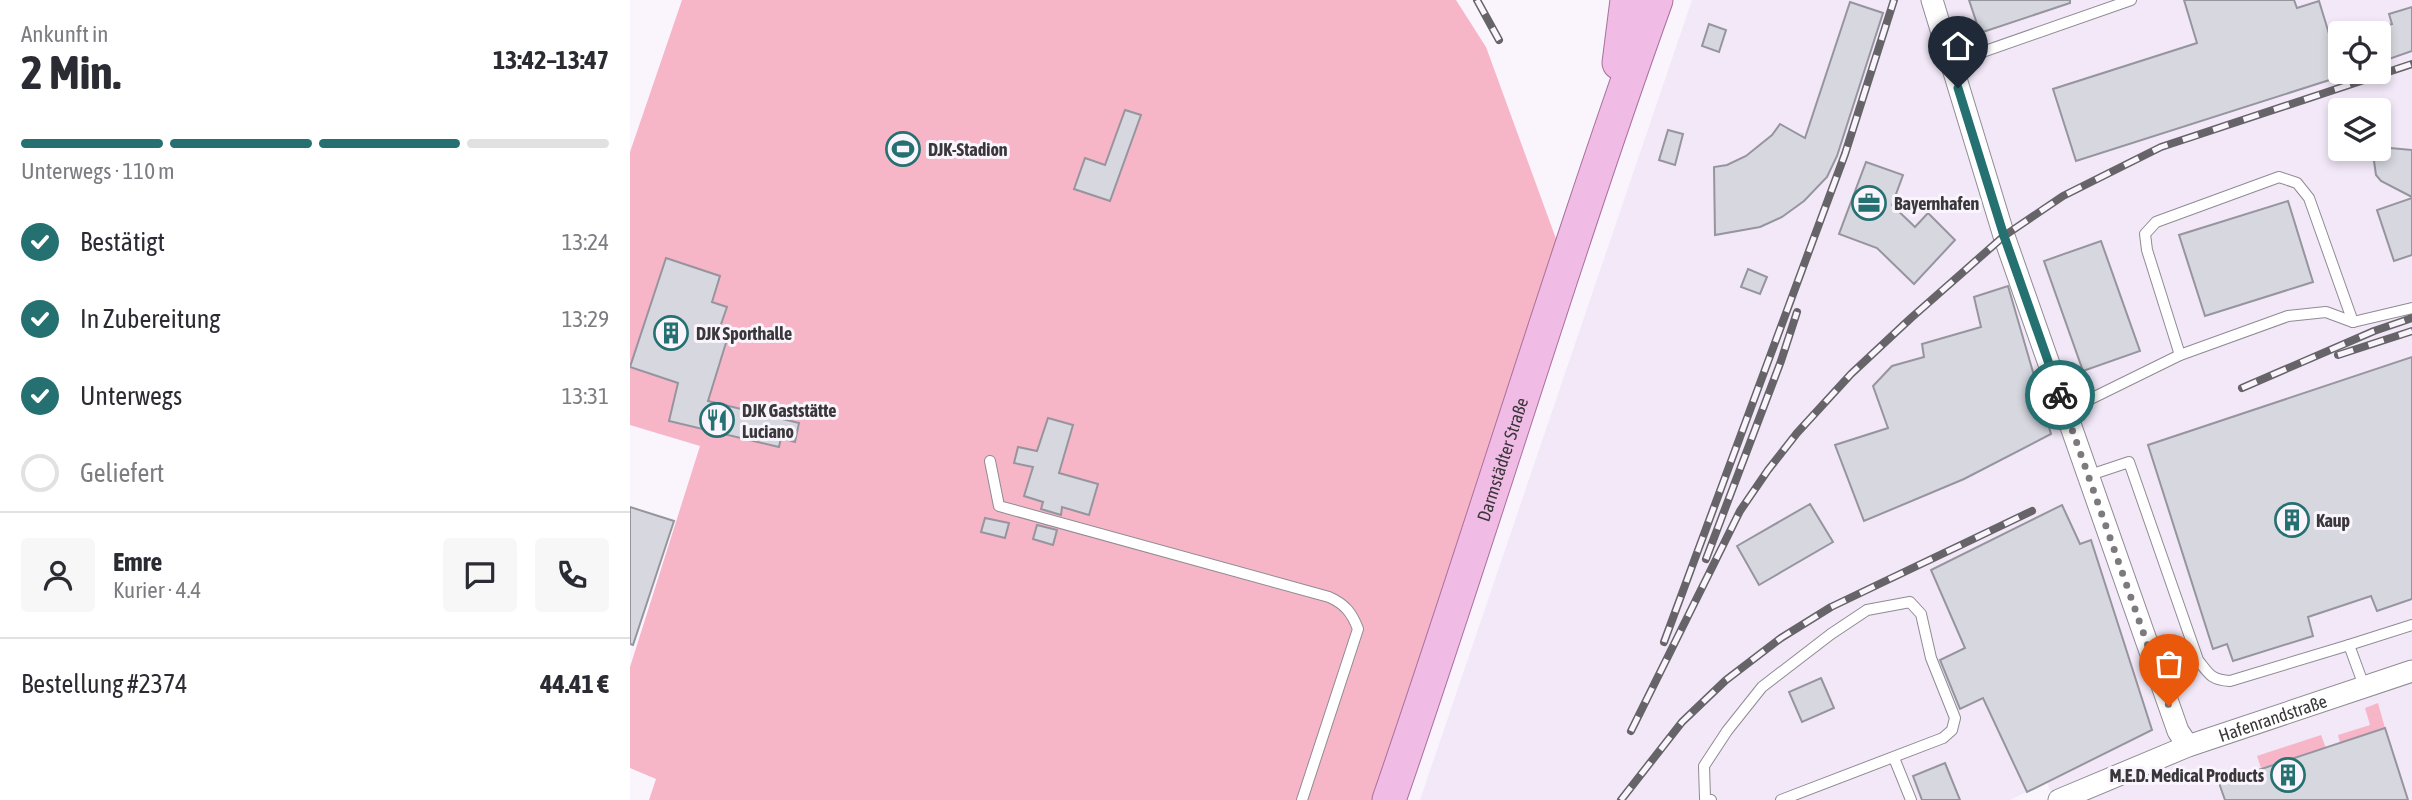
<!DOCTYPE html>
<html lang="de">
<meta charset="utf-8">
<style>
:root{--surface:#fff;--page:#f7f7f7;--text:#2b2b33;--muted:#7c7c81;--line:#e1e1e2;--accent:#257070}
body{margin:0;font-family:"Asap Condensed",sans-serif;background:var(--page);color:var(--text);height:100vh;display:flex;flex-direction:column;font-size:26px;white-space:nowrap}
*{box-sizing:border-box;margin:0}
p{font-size:23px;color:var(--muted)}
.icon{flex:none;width:38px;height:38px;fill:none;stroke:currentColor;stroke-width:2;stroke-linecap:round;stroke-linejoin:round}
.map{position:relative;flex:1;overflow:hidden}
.sheet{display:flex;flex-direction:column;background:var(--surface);width:630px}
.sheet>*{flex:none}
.fabs{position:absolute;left:1698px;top:21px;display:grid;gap:14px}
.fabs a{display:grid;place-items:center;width:63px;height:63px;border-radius:7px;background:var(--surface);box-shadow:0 4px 10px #0003;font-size:35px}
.pin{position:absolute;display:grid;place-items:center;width:60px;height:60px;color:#fff;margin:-72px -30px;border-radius:50% 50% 50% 0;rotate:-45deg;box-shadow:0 0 7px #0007}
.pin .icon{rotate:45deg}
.courier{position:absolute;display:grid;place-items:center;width:70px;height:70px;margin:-35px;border:5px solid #257070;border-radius:50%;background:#fff;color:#222;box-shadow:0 2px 9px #0007}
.headline em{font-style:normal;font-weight:700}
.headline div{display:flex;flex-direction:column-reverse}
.headline{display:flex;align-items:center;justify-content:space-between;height:119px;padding:0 21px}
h1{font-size:46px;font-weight:700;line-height:52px}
.bar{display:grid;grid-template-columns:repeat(4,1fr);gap:10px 7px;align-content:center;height:84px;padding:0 21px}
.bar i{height:9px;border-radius:5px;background:var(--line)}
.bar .active{background:var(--accent)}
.bar p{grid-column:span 4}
.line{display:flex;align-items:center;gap:18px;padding:0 21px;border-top:2px solid var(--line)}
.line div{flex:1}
.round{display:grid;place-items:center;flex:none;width:74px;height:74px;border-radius:7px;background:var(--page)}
ol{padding:0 21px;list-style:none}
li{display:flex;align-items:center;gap:21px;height:77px}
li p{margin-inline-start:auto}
li .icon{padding:7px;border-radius:50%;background:var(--accent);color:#fff;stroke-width:4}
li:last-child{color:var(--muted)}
li i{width:38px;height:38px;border:4px solid var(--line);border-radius:50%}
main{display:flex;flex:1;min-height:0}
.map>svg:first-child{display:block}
.built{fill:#f2e8f8;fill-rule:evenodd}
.green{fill:#f7b5c8}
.building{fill:#d7d7e0;stroke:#96959e;stroke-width:2}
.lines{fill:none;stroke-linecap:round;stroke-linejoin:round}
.service-casing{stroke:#908b93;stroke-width:12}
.minor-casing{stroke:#908b93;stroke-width:23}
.primary-casing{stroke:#a9709d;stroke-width:35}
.service{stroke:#fff;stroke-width:10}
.minor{stroke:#fff;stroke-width:21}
.primary{stroke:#f0bbe4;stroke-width:33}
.rail-casing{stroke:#666468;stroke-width:8}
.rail{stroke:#faf5fd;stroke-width:5;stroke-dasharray:16;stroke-linecap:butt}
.done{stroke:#7d7a7e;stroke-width:7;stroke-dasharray:0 12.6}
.route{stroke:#257070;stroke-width:9}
.labels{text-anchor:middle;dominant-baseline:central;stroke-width:6;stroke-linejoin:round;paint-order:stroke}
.poi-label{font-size:18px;font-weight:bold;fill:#39373a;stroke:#faf5fd;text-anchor:start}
.street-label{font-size:18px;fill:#39373a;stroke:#faf5fd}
</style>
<main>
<section class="sheet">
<div class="headline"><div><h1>2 Min.</h1><p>Ankunft in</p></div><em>13:42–13:47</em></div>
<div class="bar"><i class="active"></i><i class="active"></i><i class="active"></i><i></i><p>Unterwegs · 110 m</p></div>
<ol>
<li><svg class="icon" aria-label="check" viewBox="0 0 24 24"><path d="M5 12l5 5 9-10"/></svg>Bestätigt<p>13:24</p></li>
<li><svg class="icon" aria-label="check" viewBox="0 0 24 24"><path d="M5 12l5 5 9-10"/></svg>In Zubereitung<p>13:29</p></li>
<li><svg class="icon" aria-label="check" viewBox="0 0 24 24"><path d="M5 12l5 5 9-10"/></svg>Unterwegs<p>13:31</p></li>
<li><i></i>Geliefert</li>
</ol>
<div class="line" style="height:126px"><a class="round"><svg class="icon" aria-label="person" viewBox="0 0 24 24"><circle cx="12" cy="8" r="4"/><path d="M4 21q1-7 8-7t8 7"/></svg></a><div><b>Emre</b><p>Kurier · 4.4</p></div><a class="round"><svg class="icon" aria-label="chat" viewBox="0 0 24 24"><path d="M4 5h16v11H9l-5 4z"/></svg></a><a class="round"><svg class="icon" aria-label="phone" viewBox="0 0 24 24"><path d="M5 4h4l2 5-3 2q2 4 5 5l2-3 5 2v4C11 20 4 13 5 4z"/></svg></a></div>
<div class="line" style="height:91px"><div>Bestellung #2374</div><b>44.41 €</b></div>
</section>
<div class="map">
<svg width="1782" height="800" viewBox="0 0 1782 800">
<rect width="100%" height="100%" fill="#faf5fd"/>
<path class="built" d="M1062,0H1782V800H1423L1417,782L1380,800H790ZM1710,33H1748V72H1710ZM1710,110H1748V149H1710Z"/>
<g class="green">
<polygon points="52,0 826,0 856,47 929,247 749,800 19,800 26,779 0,768 0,667 70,446 0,425 0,152"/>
<polygon points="1748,703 1755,728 1710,743 1708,735 1740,725 1735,708"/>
<polygon points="1691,735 1696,748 1631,768 1627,756"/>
</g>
<g class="building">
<polygon points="1339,0 1440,0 1440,3 1350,33"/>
<polygon points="1554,0 1664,0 1667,8 1689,1 1712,76 1446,161 1423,89 1567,43"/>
<polygon points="1220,2 1253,13 1207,156 1197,177 1174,201 1152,217 1130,227 1085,235 1084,167 1097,165 1116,156 1142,135 1150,124 1175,138"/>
<polygon points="1782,7 1782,51 1759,59 1749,28 1762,24 1759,14"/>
<polygon points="1079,24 1096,30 1089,52 1072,46"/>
<polygon points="495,110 511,115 480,201 444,189 455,158 475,165"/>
<polygon points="1038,130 1053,134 1045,165 1029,160"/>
<polygon points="1760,148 1782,150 1782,197 1751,181 1746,175 1744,161 1754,150"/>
<polygon points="1236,162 1273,175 1262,205 1285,227 1298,213 1325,240 1284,284 1247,248 1209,234"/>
<polygon points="1782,198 1782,255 1764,261 1747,210"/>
<polygon points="1658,201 1683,282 1575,316 1549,235"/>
<polygon points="1471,241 1510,351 1453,371 1414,261"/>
<polygon points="36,258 90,276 82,302 97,307 89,330 99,333 78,401 169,423 165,442 151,438 149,447 39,421 48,383 0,367"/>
<polygon points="1118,269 1137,277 1130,294 1111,287"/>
<polygon points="1378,286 1421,434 1334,479 1234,521 1205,445 1258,428 1243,386 1262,366 1294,357 1292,344 1351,327 1344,297"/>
<polygon points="1782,357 1782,599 1747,611 1741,596 1678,617 1683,636 1603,661 1597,644 1583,649 1518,445"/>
<polygon points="418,418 443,425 429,473 468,484 459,515 432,507 431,515 411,509 413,502 394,496 403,467 384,463 388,447 407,451"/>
<polygon points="1180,504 1203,542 1129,585 1107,546"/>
<polygon points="1432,505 1450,544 1461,540 1522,730 1397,792 1353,698 1330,709 1310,660 1335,648 1301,570"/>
<polygon points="0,507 44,521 3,645 0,644"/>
<polygon points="355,518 379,523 375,538 351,532"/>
<polygon points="407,525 427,530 423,545 403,539"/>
<polygon points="1191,678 1204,708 1172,722 1159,692"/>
<polygon points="1755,728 1778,800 1595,800 1589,783"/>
<polygon points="1315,763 1330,800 1292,800 1283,776"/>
</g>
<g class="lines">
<g class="service-casing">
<g id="service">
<polyline points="1321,63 1501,0"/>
<polyline points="1550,355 1517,250 1515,234 1526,222 1649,177 1667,183 1679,198 1723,322"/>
<polyline points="1436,411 1550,355 1658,316 1696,312 1723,322 1782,308"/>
<path d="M360,461L369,506L699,597C715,604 722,613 728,629L672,800"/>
<path d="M1457,476L1499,462L1568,660C1579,674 1581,680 1600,681L1719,645"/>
<polyline points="1734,686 1719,645 1782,625"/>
<polyline points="1264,758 1281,800"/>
<polyline points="1081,800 1075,798 1074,766 1097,731 1132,687 1201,634 1237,610 1280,602 1291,614 1301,658 1325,718 1322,730 1313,738 1151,800"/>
</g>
</g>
<g class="minor-casing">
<g id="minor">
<polyline points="1302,0 1374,236 1548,731 1558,746"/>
<path id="s1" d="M1429,800L1558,746L1782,671"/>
</g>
</g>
<g class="primary-casing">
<g id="primary">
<polyline points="989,63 997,0"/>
<path id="s2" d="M759,800C851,534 931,265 1026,0"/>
</g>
</g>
<use href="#service" class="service"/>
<use href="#minor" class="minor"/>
<use href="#primary" class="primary"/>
<g class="rail-casing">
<g id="rail">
<polyline points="847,0 869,40"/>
<polyline points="1708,355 1782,331"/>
<polyline points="1612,388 1744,331 1782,318"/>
<polyline points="1076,559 1151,361 1167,312"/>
<polyline points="1034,642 1215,154 1264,0"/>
<polyline points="1001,731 1110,511 1138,470 1167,433 1221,374 1281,318 1374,236 1433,196 1531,147 1782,64"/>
<polyline points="991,800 1052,722 1096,680 1151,638 1201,607 1402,511"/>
</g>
</g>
<use href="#rail" class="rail"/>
</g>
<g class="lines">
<polyline class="done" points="1430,395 1539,706"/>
<polyline class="route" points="1328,88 1374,236 1430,395"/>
</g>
<defs>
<g id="stadium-ring" transform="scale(1.75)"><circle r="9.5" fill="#faf5fd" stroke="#257070" stroke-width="1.5"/><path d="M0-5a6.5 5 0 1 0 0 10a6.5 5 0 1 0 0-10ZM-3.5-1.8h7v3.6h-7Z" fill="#257070"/></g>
<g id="office-ring" transform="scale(1.75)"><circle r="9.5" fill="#faf5fd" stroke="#257070" stroke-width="1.5"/><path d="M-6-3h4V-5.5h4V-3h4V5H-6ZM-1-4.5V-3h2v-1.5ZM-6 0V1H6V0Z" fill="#257070"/></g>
<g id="building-ring" transform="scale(1.75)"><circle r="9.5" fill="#faf5fd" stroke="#257070" stroke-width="1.5"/><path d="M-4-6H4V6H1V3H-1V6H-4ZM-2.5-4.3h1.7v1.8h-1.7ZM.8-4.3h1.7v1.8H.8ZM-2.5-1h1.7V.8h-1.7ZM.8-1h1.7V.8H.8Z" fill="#257070"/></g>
<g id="restaurant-ring" transform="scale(1.75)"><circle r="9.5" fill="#faf5fd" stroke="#257070" stroke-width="1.5"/><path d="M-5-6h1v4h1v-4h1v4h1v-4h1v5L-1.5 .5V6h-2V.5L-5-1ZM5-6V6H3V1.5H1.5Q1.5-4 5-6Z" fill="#257070"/></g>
</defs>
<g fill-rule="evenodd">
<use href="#stadium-ring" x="273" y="149"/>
<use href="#office-ring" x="1239" y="203"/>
<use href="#building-ring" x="41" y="333"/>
<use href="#restaurant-ring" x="87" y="420"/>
<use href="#building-ring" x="1662" y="520"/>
<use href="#building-ring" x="1658" y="775"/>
</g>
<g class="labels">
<g class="poi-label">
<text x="298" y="149">DJK-Stadion</text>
<text x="1264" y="203">Bayernhafen</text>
<text x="66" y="333">DJK Sporthalle</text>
<text x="112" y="410">DJK Gaststätte<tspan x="112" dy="21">Luciano</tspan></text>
<text x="1686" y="520">Kaup</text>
<text x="1634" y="775" text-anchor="end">M.E.D. Medical Products</text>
</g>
<g class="street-label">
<text stroke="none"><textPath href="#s2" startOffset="359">Darmstädter Straße</textPath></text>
<text stroke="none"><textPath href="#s1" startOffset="229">Hafenrandstraße</textPath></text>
</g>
</g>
</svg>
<div class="fabs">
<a><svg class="icon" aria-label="locate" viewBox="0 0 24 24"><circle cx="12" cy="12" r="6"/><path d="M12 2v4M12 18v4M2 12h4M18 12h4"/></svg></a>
<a><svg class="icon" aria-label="layers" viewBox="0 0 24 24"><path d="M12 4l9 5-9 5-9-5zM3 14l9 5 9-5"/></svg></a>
</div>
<div class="pin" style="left:1539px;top:706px;background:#ea580c"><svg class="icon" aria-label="bag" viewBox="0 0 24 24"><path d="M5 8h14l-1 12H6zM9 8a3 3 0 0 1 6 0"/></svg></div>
<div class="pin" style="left:1328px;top:88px;background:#1f2937"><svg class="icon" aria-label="home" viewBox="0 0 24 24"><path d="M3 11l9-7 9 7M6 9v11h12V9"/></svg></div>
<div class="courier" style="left:1430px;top:395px"><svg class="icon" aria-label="bike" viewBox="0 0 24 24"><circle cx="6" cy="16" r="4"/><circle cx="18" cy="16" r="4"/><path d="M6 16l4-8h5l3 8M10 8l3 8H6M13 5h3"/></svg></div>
</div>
</main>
